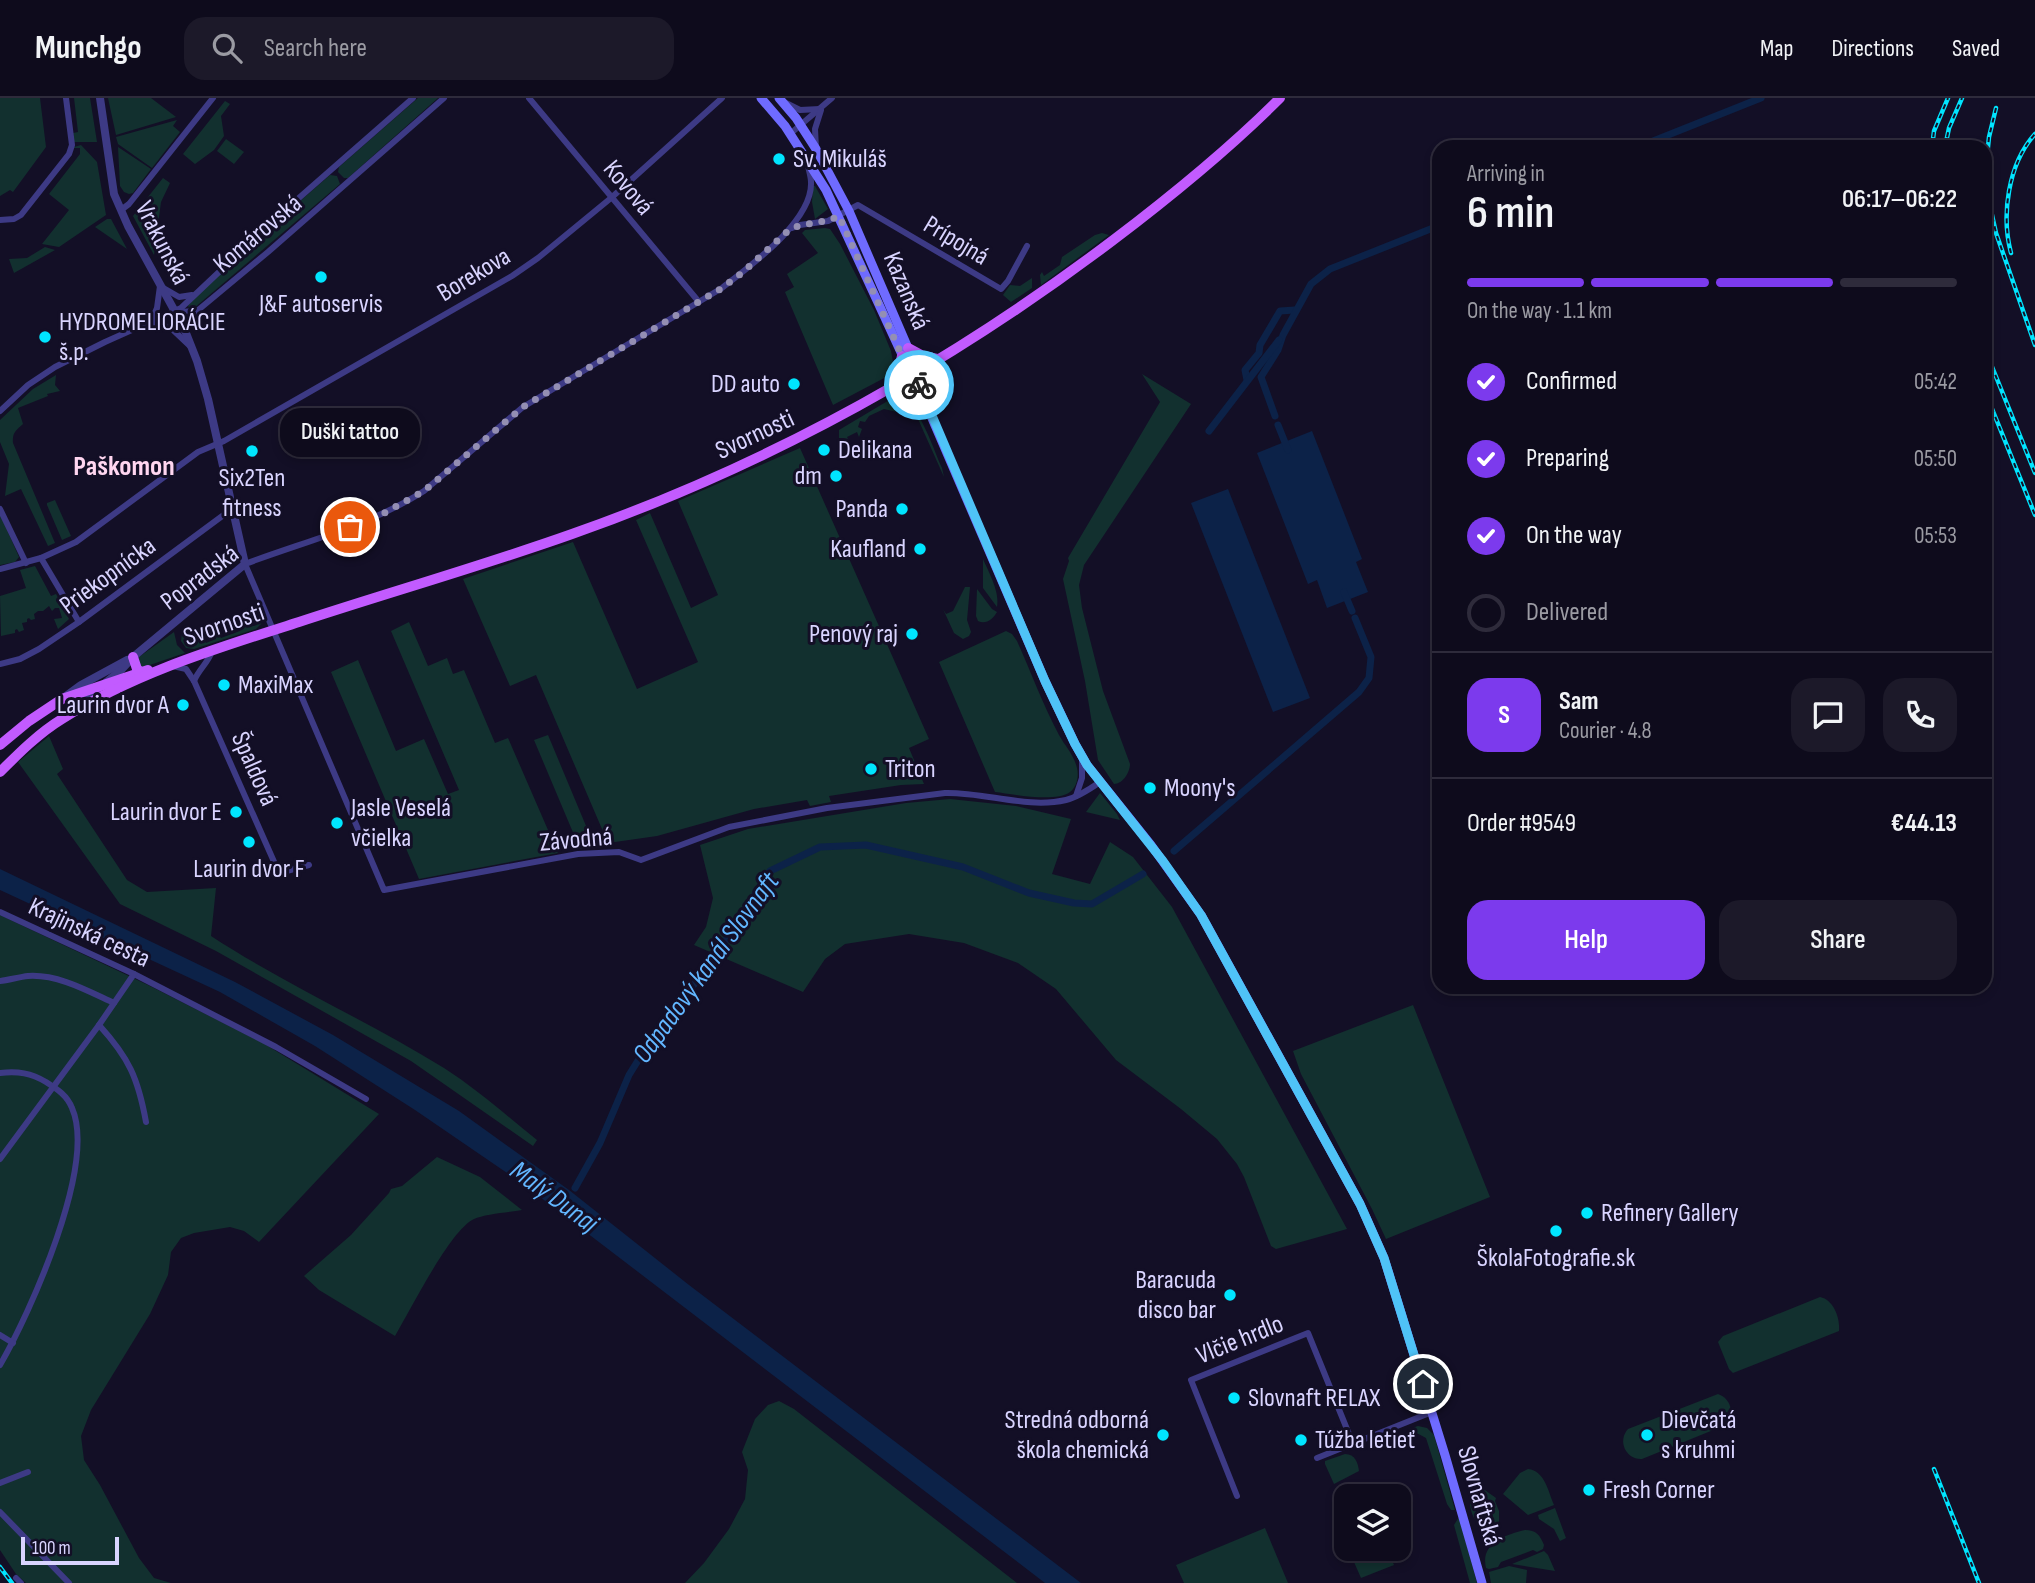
<!DOCTYPE html>
<meta charset="utf-8">
<style>
:root{--surface:#0e0b1c;--page:#1c1929;--text:#f1f3f6;--muted:#9b9ba3;--line:#2e2b3b;--accent:#7c3aed}
body{margin:0;font-family:"Sofia Sans Condensed",sans-serif;background:var(--page);color:var(--text);height:100vh;display:flex;flex-direction:column;font-size:26px;white-space:nowrap}
*{box-sizing:border-box;margin:0}
p{font-size:23px;color:var(--muted)}
.icon{flex:none;width:38px;height:38px;fill:none;stroke:currentColor;stroke-width:2;stroke-linecap:round;stroke-linejoin:round}
.map{position:relative;flex:1;overflow:hidden}
.side{position:absolute;left:1432px;top:42px;width:560px;height:854px;display:flex;flex-direction:column;background:var(--surface);border-radius:21px;box-shadow:0 4px 10px #0003,0 0 0 2px var(--line)}
.side>*{flex:none}
.fabs{position:absolute;left:1334px;top:1386px;display:grid;gap:14px}
.fabs a{display:grid;place-items:center;width:77px;height:77px;border-radius:14px;background:var(--surface);box-shadow:0 4px 10px #0003,0 0 0 2px var(--line);font-size:35px}
.scale{position:absolute;left:21px;bottom:18px;width:98px;box-sizing:border-box;padding-left:7px;border:4px solid #d9d4ff;border-top:0;font-size:19px;line-height:24px;white-space:nowrap;color:#d9d4ff;-webkit-text-stroke:5px #130f26;paint-order:stroke}
.pin{position:absolute;display:grid;place-items:center;width:60px;height:60px;color:#fff;margin:-30px;border:4px solid #fff;border-radius:50%;box-shadow:0 2px 7px #0007}
.courier{position:absolute;display:grid;place-items:center;width:70px;height:70px;margin:-35px;border:5px solid #4fc3f7;border-radius:50%;background:#fff;color:#222;box-shadow:0 2px 9px #0007}
.bubble{position:absolute;height:49px;border-radius:21px;background:var(--surface);box-shadow:0 4px 10px #0003,0 0 0 2px var(--line);font-size:23px;font-weight:600;line-height:49px;text-align:center}
.summary em{font-style:normal;font-weight:600}
.summary div{display:flex;flex-direction:column-reverse}
.summary{display:flex;align-items:center;justify-content:space-between;height:119px;padding:0 35px}
h1{font-size:46px;font-weight:600;line-height:52px}
.bar{display:grid;grid-template-columns:repeat(4,1fr);gap:10px 7px;align-content:center;height:84px;padding:0 35px}
.bar i{height:9px;border-radius:5px;background:var(--line)}
.bar .active{background:var(--accent)}
.bar p{grid-column:span 4}
.line{display:flex;align-items:center;gap:18px;padding:0 35px;border-top:2px solid var(--line)}
.line div{flex:1}
.round{display:grid;place-items:center;flex:none;width:74px;height:74px;border-radius:21px;background:var(--page)}
ol{padding:0 35px;list-style:none}
li{display:flex;align-items:center;gap:21px;height:77px}
li p{margin-inline-start:auto}
li .icon{padding:7px;border-radius:50%;background:var(--accent);color:#fff;stroke-width:4}
li:last-child{color:var(--muted)}
li i{width:38px;height:38px;border:4px solid var(--line);border-radius:50%}
.button{display:flex;gap:14px;margin-top:auto;padding:14px 35px}
.button a{flex:1;height:80px;border-radius:21px;background:var(--accent);color:#fff;font-size:28px;font-weight:600;line-height:80px;text-align:center}
.button a+a{background:var(--page);color:var(--text)}
header{display:flex;align-items:center;gap:42px;box-sizing:border-box;height:98px;padding:0 35px;background:var(--surface);border-bottom:2px solid var(--line)}
header strong{font-size:33px}
nav{display:flex;gap:38px;margin-inline-start:auto;font-size:24px}
.search{width:490px;height:63px;background:var(--page);display:flex;align-items:center;gap:18px;box-sizing:border-box;padding:0 24px;border-radius:21px;color:var(--muted);font-size:26px}
.map>svg:first-child{display:block}
.green{fill:#12302f}
.water{fill:#0c2248}
.lines{fill:none;stroke-linecap:round;stroke-linejoin:round}
.canal{stroke:#0c2248;stroke-width:7}
.minor{stroke:#3d3a85;stroke-width:6}
.tertiary{stroke:#3d3a85;stroke-width:8}
.secondary{stroke:#6f6bff;stroke-width:9}
.primary{stroke:#c25bff;stroke-width:10}
.rail-casing{stroke:#00e5ff;stroke-width:4.5}
.rail{stroke:#130f26;stroke-width:2;stroke-dasharray:5;stroke-linecap:butt}
.done{stroke:#948fb3;stroke-width:7;stroke-dasharray:0 12.6}
.route{stroke:#4fc3f7;stroke-width:9}
.poi-dot{fill:#00e5ff;stroke:#130f26;stroke-width:2.5}
.labels{text-anchor:middle;dominant-baseline:central;stroke-width:6;stroke-linejoin:round;paint-order:stroke}
.poi-label{font-size:26px;fill:#d9d4ff;stroke:#130f26;text-anchor:start}
.street-label{font-size:26px;fill:#d9d4ff;stroke:#130f26}
.neighbourhood-label{font-size:28px;font-weight:bold;fill:#ffd6f0;stroke:#130f26}
.water-label{font-size:28px;font-style:italic;fill:#62b6ff;stroke:#130f26}
</style>
<header>
<strong>Munchgo</strong>
<div class="search"><svg class="icon" aria-label="search" viewBox="0 0 24 24"><circle cx="10" cy="10" r="6"/><path d="M15 15l6 6"/></svg>Search here</div>
<nav><a>Map</a><a>Directions</a><a>Saved</a></nav>
</header>
<div class="map">
<svg width="2035" height="1485" viewBox="0 0 2035 1485">
<rect width="100%" height="100%" fill="#130f26"/>
<g class="green">
<polygon points="0,0 40,0 46,49 13,94 10,92 0,98"/>
<polygon points="74,0 90,0 97,44 74,44 73,35 78,34"/>
<polygon points="108,0 151,0 176,19 116,37"/>
<polygon points="418,0 438,0 348,80 344,80 338,74 339,69"/>
<polygon points="225,3 230,6 221,18 224,38 214,52 195,66 183,56"/>
<polygon points="177,22 173,28 180,34 152,70 118,46 116,39"/>
<polygon points="226,41 244,54 234,66 217,53"/>
<polygon points="81,47 97,64 106,117 59,149 42,146 69,112 49,96 80,56 80,50 74,50 74,49"/>
<polygon points="118,49 151,71 133,95 129,96 124,94 120,88"/>
<polygon points="330,77 337,78 340,86 193,211 189,211 188,206 260,138"/>
<polygon points="163,80 170,85 161,104 154,157 133,118"/>
<polygon points="813,88 815,88 828,111 815,121 812,104"/>
<polygon points="107,121 111,121 127,151 95,129"/>
<polygon points="825,130 830,131 840,146 874,212 891,253 894,269 890,277 833,307 785,194 794,189 787,176 818,155 802,135 805,132"/>
<polygon points="1102,135 1109,137 1041,187 1040,177 1042,174 1044,178 1060,167 1062,159 1095,137"/>
<polygon points="45,149 55,152 14,175 9,161 27,160"/>
<polygon points="1032,180 1032,190 1011,204 1003,197 1010,187 1020,188"/>
<path d="M1142,276L1191,306L1084,467L1079,487L1082,510L1103,593L1130,666C1130,674 1123,686 1114,686L1098,662L1085,583L1063,481L1069,463L1068,460L1160,304Z"/>
<path d="M56,277L55,287L60,293L47,296L48,298L18,310L23,326C16,332 12,335 13,345L55,445L48,448L21,391L5,398L9,366L0,344V322L33,291Z"/>
<path d="M901,295L903,296L902,300C920,308 934,353 942,370L944,379L918,321L914,318L884,311L869,318L865,324L860,323L858,329L862,331L859,339L857,334L847,339L849,343L846,344L839,340V332Z"/>
<polygon points="800,350 929,641 909,650 924,686 901,687 829,698 831,704 810,708 807,702 754,711 657,738 608,745 536,577 510,588 463,481 573,444 637,591 698,564 636,422 650,415 691,510 718,497 678,403"/>
<polygon points="55,402 71,438 62,442 47,407 47,405"/>
<polygon points="0,416 19,459 15,464 0,467"/>
<path d="M983,461C989,475 1000,494 997,509L983,490Z"/>
<polygon points="35,468 51,498 56,496 69,521 58,531 54,521 62,520 59,510 55,510 52,513 49,508 43,513 38,513 34,516 35,521 31,522 29,520 27,521 27,524 22,525 24,532 19,534 17,531 15,532 15,535 1,538 0,498 26,490 20,472"/>
<polygon points="965,489 970,489 967,522 971,534 969,538 963,541 954,535 943,511 946,516 953,513"/>
<path d="M977,491L992,511L997,514C993,521 986,527 978,523L976,518Z"/>
<path d="M261,520L263,521L261,526L256,531L194,551L186,550L181,543L182,535L193,528L199,543L204,541L206,545L216,541L215,536L219,537L221,540L240,533L239,529C248,526 257,533 261,520Z"/>
<polygon points="409,524 428,568 447,560 453,576 464,572 495,645 508,640 558,755 419,781 331,574 358,562 396,653 424,641 448,696 459,692 391,533"/>
<path d="M1006,533L1012,536L1017,543C1031,574 1043,607 1059,637C1065,648 1074,657 1077,670C1079,678 1077,689 1070,694C1055,705 1013,696 995,694L939,564Z"/>
<polygon points="174,534 177,547 185,555 141,570 137,561 139,559"/>
<polygon points="548,637 594,747 580,751 534,642"/>
<path d="M49,638L63,671L57,676L127,782L147,794L216,790L211,838C286,887 368,923 444,970C477,991 507,1018 537,1042L533,1048L411,963L216,853L120,806L18,664Z"/>
<polygon points="1100,695 1117,716 1120,722 1086,714"/>
<polygon points="950,701 1016,708 1071,721 1052,776 1090,786 1110,744 1133,759 1172,809 1347,1131 1276,1151 1271,1148 1244,1079 1237,1066 1217,1041 1181,1011 1116,962 1056,891 1018,865 964,845 909,836 845,846 825,861 803,894 694,847 706,829 713,800 700,747 748,731 906,705"/>
<polygon points="0,817 148,887 263,945 379,1016 259,1144 244,1133 230,1129 194,1135 181,1140 171,1154 168,1177 150,1216 91,1312 81,1338 84,1362 100,1387 139,1460 154,1480 171,1485 26,1485 16,1476 0,1452"/>
<polygon points="1413,907 1490,1099 1386,1141 1372,1111 1301,976 1293,953"/>
<path d="M437,1059L480,1079L522,1112C510,1114 484,1116 474,1121C450,1132 410,1213 395,1238L319,1192L304,1178L351,1137L389,1095L391,1091L402,1088Z"/>
<path d="M1820,1199C1834,1202 1840,1220 1839,1233L1733,1275L1729,1271L1718,1244L1723,1238Z"/>
<path d="M1718,1296C1730,1300 1735,1315 1728,1326L1642,1361C1626,1362 1617,1343 1628,1331Z"/>
<polygon points="779,1303 794,1311 1017,1485 685,1485 704,1465 729,1431 745,1401 748,1372 742,1354 755,1321 768,1307"/>
<polygon points="1418,1328 1427,1330 1434,1337 1455,1412 1451,1412 1447,1406 1426,1340 1409,1331"/>
<path d="M1345,1356C1355,1356 1358,1365 1359,1373L1334,1386L1325,1366V1363Z"/>
<path d="M1528,1371C1545,1373 1548,1393 1554,1407L1528,1417L1503,1396L1520,1375Z"/>
<path d="M1482,1390L1496,1400L1495,1403L1499,1413V1428C1477,1434 1469,1418 1470,1398L1473,1394Z"/>
<polygon points="1555,1410 1566,1440 1560,1443 1554,1431 1539,1421 1538,1417"/>
<polygon points="1459,1419 1477,1485 1470,1485 1454,1427"/>
<polygon points="1265,1430 1288,1485 1184,1485 1176,1467"/>
<path d="M1525,1432C1536,1432 1540,1437 1544,1447L1543,1451L1537,1454L1533,1452L1501,1464L1498,1469L1489,1471L1486,1470C1480,1445 1505,1437 1525,1432Z"/>
<polygon points="1387,1451 1394,1467 1361,1480 1354,1464"/>
<polygon points="1544,1453 1548,1457 1555,1473 1512,1466"/>
<polygon points="1509,1468 1527,1472 1526,1485 1491,1485 1489,1474"/>
</g>
<g class="water">
<polygon points="1312,333 1362,461 1356,464 1368,494 1327,510 1317,482 1308,486 1257,355"/>
<polygon points="1228,391 1310,600 1273,614 1191,405"/>
<polygon points="0,771 235,884 333,937 459,1013 569,1092 689,1187 1081,1485 1045,1485 523,1086 415,1012 315,948 220,894 0,792"/>
</g>
<g class="lines">
<g class="canal">
<polyline points="1638,49 1761,0"/>
<polyline points="1247,282 1245,272 1259,255 1260,247 1280,213 1295,212"/>
<polyline points="1275,318 1261,279 1278,252 1283,237 1311,186 1330,171 1438,128"/>
<polyline points="1278,327 1288,352"/>
<polyline points="1209,333 1279,242"/>
<polyline points="1344,494 1352,513"/>
<polyline points="1174,753 1359,594 1369,580 1371,559 1355,520"/>
<polyline points="575,1090 600,1045 629,977 662,924 708,870 770,773 820,749 866,747 963,769 1029,795 1074,805 1092,806 1143,776"/>
</g>
<g class="minor">
<polyline points="529,0 699,204"/>
<polyline points="784,4 800,12 820,11"/>
<polyline points="790,36 832,0"/>
<polyline points="816,50 815,31 821,12"/>
<path d="M808,68C809,73 811,79 811,84C813,123 750,168 722,190L523,309L424,393C369,428 306,443 245,466L384,792L578,756L619,754L641,762L729,729L827,710L945,695C985,694 1027,711 1066,702C1078,699 1090,691 1100,684"/>
<polyline points="121,112 129,106 213,0"/>
<polyline points="0,122 14,121 21,117 69,56 72,47 66,0"/>
<polyline points="792,130 800,127 828,123 858,107 1001,191 1008,183 1027,148"/>
<polyline points="177,214 197,213 268,154 444,0"/>
<polyline points="151,224 157,210 160,188 179,199 192,197"/>
<polyline points="153,225 171,230 190,248"/>
<polyline points="184,230 197,213"/>
<polyline points="0,313 28,287 55,269 105,244 181,210 276,120 413,0"/>
<polyline points="0,411 26,465"/>
<polyline points="41,460 79,524"/>
<polyline points="0,471 41,460 76,444 198,354 224,343 512,178 538,160 611,100 722,0"/>
<polyline points="0,566 20,561 39,551 79,524 233,410"/>
<polyline points="173,568 186,571 194,583 279,775 309,767"/>
<path d="M194,583C199,571 208,565 212,553"/>
<polyline points="1076,698 1082,680 1082,661"/>
<polyline points="0,814 134,876 276,949 366,1001"/>
<path d="M0,883C9,882 19,879 28,878C58,876 88,893 114,905"/>
<path d="M99,927C129,960 138,980 146,1024"/>
<path d="M0,975C18,973 31,975 46,984C57,991 67,997 72,1010C97,1067 30,1215 0,1267"/>
<polyline points="0,1061 99,927 134,876"/>
<polyline points="0,1237 13,1245"/>
<polyline points="1317,1360 1432,1314"/>
<polyline points="0,1385 28,1374"/>
<polyline points="1237,1398 1191,1282 1308,1235 1353,1346"/>
<polyline points="0,1414 69,1485"/>
<polyline points="16,1480 21,1485"/>
</g>
<g class="tertiary">
<polyline points="66,598 81,587 127,562"/>
<polyline points="77,608 121,572 133,559 245,466 208,301 197,263 184,230 128,128 114,96 100,0"/>
</g>
<g class="secondary">
<polyline points="761,0 785,28 826,92 905,263"/>
<polyline points="779,0 796,20 816,51 849,113 908,250 914,276 925,304 1045,583 1075,646 1087,667 1151,747 1201,817 1360,1106 1384,1160 1445,1357 1482,1485"/>
</g>
<g class="primary">
<polyline points="908,250 921,257 938,261"/>
<polyline points="895,288 910,294 925,304 929,281 938,261"/>
<polyline points="895,288 902,258"/>
<polyline points="133,559 137,571 141,574"/>
<polyline points="0,647 29,623 62,601 148,572"/>
<path d="M0,674C19,655 39,635 62,621C134,575 218,550 299,524C390,494 482,468 572,436C766,368 948,267 1112,143C1170,99 1228,52 1280,0"/>
</g>
<g class="rail-casing">
<g id="rail">
<polyline points="1996,10 1989,39 1987,59 1988,99 1996,135 2035,247"/>
<polyline points="1932,49 1934,33 1948,0"/>
<polyline points="1945,49 1949,30 1962,0"/>
<path d="M2011,155C2001,117 2008,66 2035,36"/>
<polyline points="1984,249 2035,375"/>
<polyline points="1984,291 2035,417"/>
<polyline points="1934,1371 1979,1485"/>
<polyline points="0,1469 12,1485"/>
</g>
</g>
<use href="#rail" class="rail"/>
</g>
<g class="lines">
<path class="done" d="M350,429L377,419L424,393L523,309L722,190L743,174L790,131C806,124 823,126 839,118L902,258L914,276L919,287"/>
<polyline class="route" points="919,287 1045,583 1075,646 1087,667 1163,763 1201,817 1360,1106 1384,1160 1423,1286"/>
</g>
<g class="poi-dot">
<circle cx="779" cy="61" r="7"/>
<circle cx="321" cy="179" r="7"/>
<circle cx="45" cy="239" r="7"/>
<circle cx="794" cy="286" r="7"/>
<circle cx="824" cy="352" r="7"/>
<circle cx="252" cy="353" r="7"/>
<circle cx="836" cy="378" r="7"/>
<circle cx="902" cy="411" r="7"/>
<circle cx="920" cy="451" r="7"/>
<circle cx="912" cy="536" r="7"/>
<circle cx="224" cy="587" r="7"/>
<circle cx="183" cy="607" r="7"/>
<circle cx="871" cy="671" r="7"/>
<circle cx="1150" cy="690" r="7"/>
<circle cx="236" cy="714" r="7"/>
<circle cx="337" cy="725" r="7"/>
<circle cx="249" cy="744" r="7"/>
<circle cx="1587" cy="1115" r="7"/>
<circle cx="1556" cy="1133" r="7"/>
<circle cx="1230" cy="1197" r="7"/>
<circle cx="1234" cy="1300" r="7"/>
<circle cx="1163" cy="1337" r="7"/>
<circle cx="1647" cy="1337" r="7"/>
<circle cx="1301" cy="1342" r="7"/>
<circle cx="1589" cy="1392" r="7"/>
</g>
<g class="labels">
<g class="poi-label">
<text x="793" y="61">Sv. Mikuláš</text>
<text x="321" y="206" text-anchor="middle">J&amp;F autoservis</text>
<text x="59" y="224">HYDROMELIORÁCIE<tspan x="59" dy="30">š.p.</tspan></text>
<text x="780" y="286" text-anchor="end">DD auto</text>
<text x="838" y="352">Delikana</text>
<text x="822" y="378" text-anchor="end">dm</text>
<text x="252" y="380" text-anchor="middle">Six2Ten<tspan x="252" dy="30">fitness</tspan></text>
<text x="888" y="411" text-anchor="end">Panda</text>
<text x="906" y="451" text-anchor="end">Kaufland</text>
<text x="898" y="536" text-anchor="end">Penový raj</text>
<text x="238" y="587">MaxiMax</text>
<text x="169" y="607" text-anchor="end">Laurin dvor A</text>
<text x="885" y="671">Triton</text>
<text x="1164" y="690">Moony's</text>
<text x="351" y="710">Jasle Veselá<tspan x="351" dy="30">včielka</tspan></text>
<text x="222" y="714" text-anchor="end">Laurin dvor E</text>
<text x="249" y="771" text-anchor="middle">Laurin dvor F</text>
<text x="1601" y="1115">Refinery Gallery</text>
<text x="1556" y="1160" text-anchor="middle">ŠkolaFotografie.sk</text>
<text x="1216" y="1182" text-anchor="end">Baracuda<tspan x="1216" dy="30">disco bar</tspan></text>
<text x="1248" y="1300">Slovnaft RELAX</text>
<text x="1149" y="1322" text-anchor="end">Stredná odborná<tspan x="1149" dy="30">škola chemická</tspan></text>
<text x="1661" y="1322">Dievčatá<tspan x="1661" dy="30">s kruhmi</tspan></text>
<text x="1315" y="1342">Túžba letieť</text>
<text x="1603" y="1392">Fresh Corner</text>
</g>
<g class="street-label">
<text transform="translate(628 90) rotate(50)">Kovová</text>
<text transform="translate(258 136) rotate(-40)">Komárovská</text>
<text transform="translate(956 143) rotate(31)">Prípojná</text>
<text transform="translate(162 145) rotate(63)">Vrakunská</text>
<text transform="translate(474 177) rotate(-31)">Borekova</text>
<text transform="translate(906 193) rotate(67)">Kazanská</text>
<text transform="translate(755 337) rotate(-25)">Svornosti</text>
<text transform="translate(108 478) rotate(-36)">Priekopnícka</text>
<text transform="translate(200 480) rotate(-37)">Popradská</text>
<text transform="translate(224 527) rotate(-19)">Svornosti</text>
<text transform="translate(254 671) rotate(66)">Špaldová</text>
<text transform="translate(576 742) rotate(-5)">Závodná</text>
<text transform="translate(89 835) rotate(25)">Krajinská cesta</text>
<text transform="translate(1240 1242) rotate(-22)">Vlčie hrdlo</text>
<text transform="translate(1479 1398) rotate(74)">Slovnaftská</text>
</g>
<g class="neighbourhood-label">
<text x="124" y="368">Paškomon</text>
</g>
<g class="water-label">
<text transform="translate(706 870) rotate(-54)">Odpadový kanál Slovnaft</text>
<text transform="translate(554 1099) rotate(36)">Malý Dunaj</text>
</g>
</g>
</svg>
<div class="fabs">
<a><svg class="icon" aria-label="layers" viewBox="0 0 24 24"><path d="M12 4l9 5-9 5-9-5zM3 14l9 5 9-5"/></svg></a>
</div>
<div class="scale">100 m</div>
<div class="pin" style="left:350px;top:429px;background:#ea580c"><svg class="icon" aria-label="bag" viewBox="0 0 24 24"><path d="M5 8h14l-1 12H6zM9 8a3 3 0 0 1 6 0"/></svg></div>
<div class="pin" style="left:1423px;top:1286px;background:#1f2937"><svg class="icon" aria-label="home" viewBox="0 0 24 24"><path d="M3 11l9-7 9 7M6 9v11h12V9"/></svg></div>
<div class="courier" style="left:919px;top:287px"><svg class="icon" aria-label="bike" viewBox="0 0 24 24"><circle cx="6" cy="16" r="4"/><circle cx="18" cy="16" r="4"/><path d="M6 16l4-8h5l3 8M10 8l3 8H6M13 5h3"/></svg></div>
<div class="bubble" style="left:280px;top:310px;width:140px">Duški tattoo</div>
<section class="side">
<div class="summary"><div><h1>6 min</h1><p>Arriving in</p></div><em>06:17–06:22</em></div>
<div class="bar"><i class="active"></i><i class="active"></i><i class="active"></i><i></i><p>On the way · 1.1 km</p></div>
<ol>
<li><svg class="icon" aria-label="check" viewBox="0 0 24 24"><path d="M5 12l5 5 9-10"/></svg>Confirmed<p>05:42</p></li>
<li><svg class="icon" aria-label="check" viewBox="0 0 24 24"><path d="M5 12l5 5 9-10"/></svg>Preparing<p>05:50</p></li>
<li><svg class="icon" aria-label="check" viewBox="0 0 24 24"><path d="M5 12l5 5 9-10"/></svg>On the way<p>05:53</p></li>
<li><i></i>Delivered</li>
</ol>
<div class="line" style="height:126px"><b class="round" style="background:var(--accent);color:#fff">S</b><div><b>Sam</b><p>Courier · 4.8</p></div><a class="round"><svg class="icon" aria-label="chat" viewBox="0 0 24 24"><path d="M4 5h16v11H9l-5 4z"/></svg></a><a class="round"><svg class="icon" aria-label="phone" viewBox="0 0 24 24"><path d="M5 4h4l2 5-3 2q2 4 5 5l2-3 5 2v4C11 20 4 13 5 4z"/></svg></a></div>
<div class="line" style="height:91px"><div>Order #9549</div><b>€44.13</b></div>
<div class="button"><a>Help</a><a>Share</a></div>
</section>
</div>
